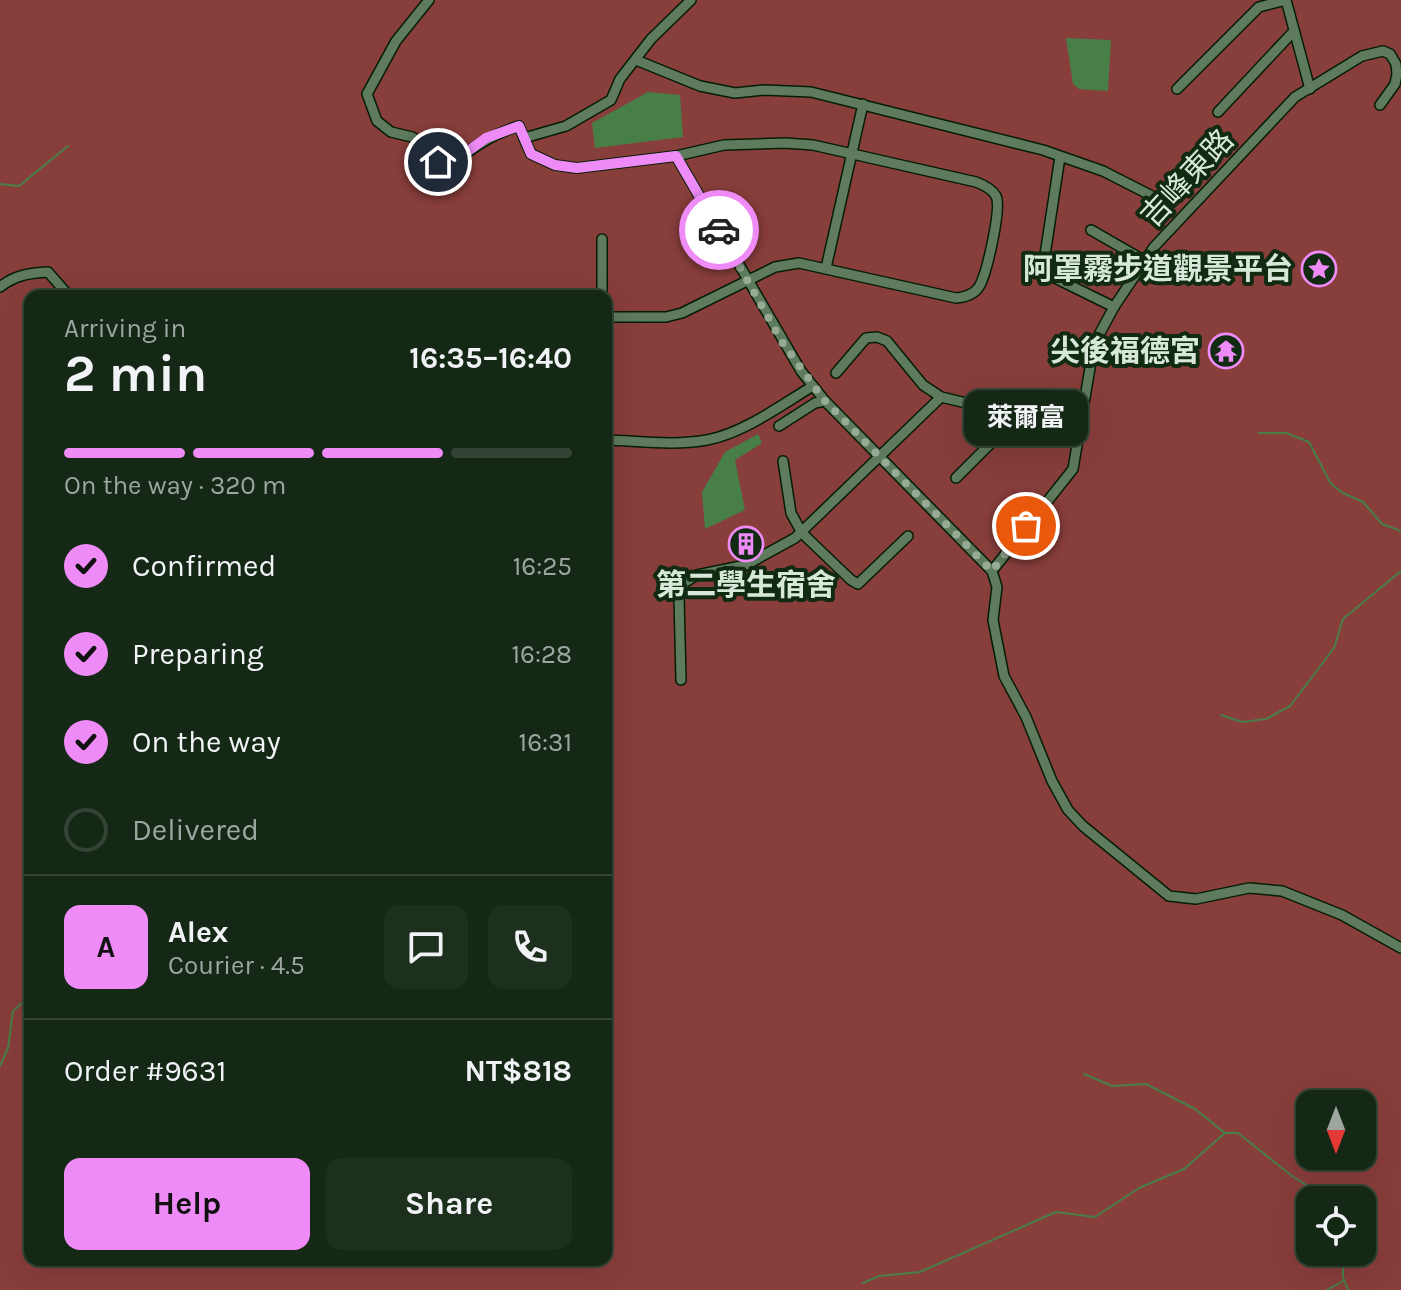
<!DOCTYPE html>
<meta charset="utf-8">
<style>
:root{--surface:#142815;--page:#1d301e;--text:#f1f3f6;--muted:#9da6a0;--line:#334434;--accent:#ef8bf7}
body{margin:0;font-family:Karla,"Noto Sans TC",sans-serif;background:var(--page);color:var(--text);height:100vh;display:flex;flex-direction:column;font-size:30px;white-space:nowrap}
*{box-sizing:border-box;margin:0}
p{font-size:26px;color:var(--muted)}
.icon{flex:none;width:44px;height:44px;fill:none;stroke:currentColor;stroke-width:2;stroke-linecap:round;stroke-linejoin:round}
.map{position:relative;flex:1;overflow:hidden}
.details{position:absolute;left:24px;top:290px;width:588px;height:976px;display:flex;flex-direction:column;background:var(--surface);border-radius:16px;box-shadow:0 8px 32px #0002,0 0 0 2px var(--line)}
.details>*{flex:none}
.needle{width:52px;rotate:180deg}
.tools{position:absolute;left:1296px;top:1090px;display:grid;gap:16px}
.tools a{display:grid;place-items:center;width:80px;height:80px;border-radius:16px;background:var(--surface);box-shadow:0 8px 32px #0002,0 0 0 2px var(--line);font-size:40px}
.pin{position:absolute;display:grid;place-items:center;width:68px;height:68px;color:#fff;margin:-34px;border:4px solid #fff;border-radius:50%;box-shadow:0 2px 8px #0007}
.courier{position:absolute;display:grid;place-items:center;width:80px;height:80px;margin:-40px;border:6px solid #ef8bf7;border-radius:50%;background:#fff;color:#222;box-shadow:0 2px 10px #0007}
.bubble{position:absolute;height:56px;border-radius:16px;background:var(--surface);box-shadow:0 8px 32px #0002,0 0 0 2px var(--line);font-size:26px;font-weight:700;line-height:56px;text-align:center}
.overview em{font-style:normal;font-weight:700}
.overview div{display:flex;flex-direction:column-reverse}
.overview{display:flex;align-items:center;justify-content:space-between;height:136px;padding:0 40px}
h1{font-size:52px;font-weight:700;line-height:60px}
.bar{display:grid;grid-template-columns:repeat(4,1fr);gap:12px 8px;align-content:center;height:96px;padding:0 40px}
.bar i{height:10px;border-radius:6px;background:var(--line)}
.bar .selected{background:var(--accent)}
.bar p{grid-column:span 4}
.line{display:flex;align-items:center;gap:20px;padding:0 40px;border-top:2px solid var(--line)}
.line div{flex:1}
.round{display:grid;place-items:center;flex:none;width:84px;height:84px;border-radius:16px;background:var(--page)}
ol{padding:0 40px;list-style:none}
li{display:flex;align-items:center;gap:24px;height:88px}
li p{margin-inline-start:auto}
li .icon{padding:8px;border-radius:50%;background:var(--accent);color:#111;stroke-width:4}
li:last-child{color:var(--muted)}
li i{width:44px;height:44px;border:4px solid var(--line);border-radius:50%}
.primary-button{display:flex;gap:16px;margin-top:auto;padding:16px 40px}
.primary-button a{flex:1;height:92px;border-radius:16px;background:var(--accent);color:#111;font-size:32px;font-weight:700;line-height:92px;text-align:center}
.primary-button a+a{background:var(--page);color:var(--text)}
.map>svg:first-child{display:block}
.forest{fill:#883e3b;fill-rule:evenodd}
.water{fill:#487f48}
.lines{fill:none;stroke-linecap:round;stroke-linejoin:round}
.stream{stroke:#487f48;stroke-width:2}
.street-casing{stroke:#041d05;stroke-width:12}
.street{stroke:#5e7b5d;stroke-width:9}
.done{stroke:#96aa96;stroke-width:8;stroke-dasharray:0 14.4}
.route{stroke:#ef8bf7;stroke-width:10}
.labels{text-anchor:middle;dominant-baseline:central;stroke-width:8;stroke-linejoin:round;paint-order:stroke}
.street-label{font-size:30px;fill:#d8e8d8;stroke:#112b12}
.poi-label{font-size:30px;font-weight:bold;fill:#d8e8d8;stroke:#112b12;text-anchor:end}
</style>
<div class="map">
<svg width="1401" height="1290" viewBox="0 0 1401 1290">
<rect width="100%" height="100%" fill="#1b361c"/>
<path class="forest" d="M0,0H1401V1290H0ZM30,296H606V1260H30ZM1310,1104H1362V1156H1310ZM1310,1200H1362V1252H1310Z"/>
<g class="water">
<polygon points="1066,38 1111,40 1108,91 1079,89 1073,84"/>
<polygon points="648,92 680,95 683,137 595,148 592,123"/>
<polygon points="758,434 762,443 735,460 745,510 705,529 702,492 725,452"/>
</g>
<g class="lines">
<g class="stream">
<polyline points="0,184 19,186 68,146"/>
<polyline points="1259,433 1286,433 1309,442 1331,484 1343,493 1363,502 1382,524 1401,531"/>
<polyline points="1221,715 1242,722 1266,719 1290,706 1334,648 1343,619 1401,571"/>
<polyline points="0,1066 8,1048 13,1011 30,996"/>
<polyline points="1084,1074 1112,1086 1146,1084 1195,1109 1225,1133"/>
<polyline points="1343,1252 1343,1277 1348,1290"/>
<polyline points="863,1283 879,1276 920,1272 1056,1212 1095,1217 1139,1188 1184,1169 1225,1133 1238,1133 1292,1176 1330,1200"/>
<polyline points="1327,1290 1343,1281"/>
</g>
<g class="street-casing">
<g id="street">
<path d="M429,0L396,41L367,94L377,121L391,132L412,137L426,145L438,162L450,164C477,146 488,136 519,126L524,138"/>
<polyline points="636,60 700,86 735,93 764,90 811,92 1043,150 1103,171 1152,196"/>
<polyline points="1177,89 1259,7 1286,0 1310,89"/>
<polyline points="1218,112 1294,31"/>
<polyline points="676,156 801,371 825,401 992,571 997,587 993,620 1004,676 1026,717 1052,781 1068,810 1083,826 1169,896 1196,899 1249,888 1282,891 1342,915 1401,948"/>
<polyline points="1060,157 1043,268 1047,274 1114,307"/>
<polyline points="1091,230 1145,261"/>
<polyline points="826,268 863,104"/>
<path d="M0,287C15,275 30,273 48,272L69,296"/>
<polyline points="602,296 602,239"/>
<path d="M606,317H666L682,313L775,267L799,263L956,298C967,297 977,293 981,283C987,270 1002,208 996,196C992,189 984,185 976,182L813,145L785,143L724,145L676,156L577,168L555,165L531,154L524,138L566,126L611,100L620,79L651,39L691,0"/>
<polyline points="836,373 866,338 877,337 887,341 923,385 941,397 1080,430"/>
<polyline points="779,426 815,403 825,401"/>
<path d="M606,440C639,441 674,446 707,440C744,433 781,405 813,386"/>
<polyline points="783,461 791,513 802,533 851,580 858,584 908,536"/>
<polyline points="956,478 994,440 1007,412"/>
<polyline points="992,571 1073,469 1094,344 1114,307 1154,247 1295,97 1362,56 1383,51 1390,54 1396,64 1397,74 1395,84 1380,105"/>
<polyline points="681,680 679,597 684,583 697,575 746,565 795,538 941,397"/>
</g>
</g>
<use href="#street" class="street"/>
</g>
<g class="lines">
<polyline class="done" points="719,230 782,342 825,401 992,571 1026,526"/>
<polyline class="route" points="438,162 450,164 486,138 519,126 531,154 555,165 577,168 676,156 719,230"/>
</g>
<defs>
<g id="sight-ring" transform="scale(1.8)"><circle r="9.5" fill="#112b12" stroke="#ef8bf7" stroke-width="1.5"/><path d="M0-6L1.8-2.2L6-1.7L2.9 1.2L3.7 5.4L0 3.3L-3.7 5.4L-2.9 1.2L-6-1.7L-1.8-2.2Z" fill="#ef8bf7"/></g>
<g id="temple-ring" transform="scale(1.8)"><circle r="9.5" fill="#112b12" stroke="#ef8bf7" stroke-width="1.5"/><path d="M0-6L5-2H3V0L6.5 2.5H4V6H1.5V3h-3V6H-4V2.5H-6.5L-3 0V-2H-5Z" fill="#ef8bf7"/></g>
<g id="building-ring" transform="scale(1.8)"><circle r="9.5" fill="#112b12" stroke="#ef8bf7" stroke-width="1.5"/><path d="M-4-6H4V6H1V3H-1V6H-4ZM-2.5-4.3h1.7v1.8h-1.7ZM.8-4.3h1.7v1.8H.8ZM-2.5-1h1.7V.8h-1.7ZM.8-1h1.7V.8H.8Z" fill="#ef8bf7"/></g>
</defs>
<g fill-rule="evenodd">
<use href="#sight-ring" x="1319" y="269"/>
<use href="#temple-ring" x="1226" y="351"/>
<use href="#building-ring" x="746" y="544"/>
</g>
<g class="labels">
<g class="street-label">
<text transform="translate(1187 178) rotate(-47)">吉峰東路</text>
</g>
<g class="poi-label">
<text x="1293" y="269">阿罩霧步道觀景平台</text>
<text x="1200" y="351">尖後福德宮</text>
<text x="746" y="585" text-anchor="middle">第二學生宿舍</text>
</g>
</g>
</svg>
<div class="tools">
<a><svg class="needle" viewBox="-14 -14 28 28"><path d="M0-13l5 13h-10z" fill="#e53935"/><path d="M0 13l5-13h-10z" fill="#9da6a0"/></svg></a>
<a><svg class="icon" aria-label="locate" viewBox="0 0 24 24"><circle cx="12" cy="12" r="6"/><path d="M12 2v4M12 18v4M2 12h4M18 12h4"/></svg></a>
</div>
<div class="pin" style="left:1026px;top:526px;background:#ea580c"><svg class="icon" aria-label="bag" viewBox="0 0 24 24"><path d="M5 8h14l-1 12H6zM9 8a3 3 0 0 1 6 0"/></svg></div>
<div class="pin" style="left:438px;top:162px;background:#1f2937"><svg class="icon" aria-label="home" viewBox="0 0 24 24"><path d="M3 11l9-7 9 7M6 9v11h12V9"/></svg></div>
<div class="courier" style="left:719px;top:230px"><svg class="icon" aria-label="car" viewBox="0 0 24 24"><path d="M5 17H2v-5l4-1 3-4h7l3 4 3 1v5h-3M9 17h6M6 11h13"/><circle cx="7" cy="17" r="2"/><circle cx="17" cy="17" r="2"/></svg></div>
<div class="bubble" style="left:964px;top:390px;width:124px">萊爾富</div>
<section class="details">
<div class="overview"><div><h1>2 min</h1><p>Arriving in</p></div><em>16:35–16:40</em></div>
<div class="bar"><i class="selected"></i><i class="selected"></i><i class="selected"></i><i></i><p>On the way · 320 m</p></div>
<ol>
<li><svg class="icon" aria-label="check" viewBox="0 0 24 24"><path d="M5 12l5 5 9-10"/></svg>Confirmed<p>16:25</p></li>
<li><svg class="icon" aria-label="check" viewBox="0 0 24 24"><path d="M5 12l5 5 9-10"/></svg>Preparing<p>16:28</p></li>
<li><svg class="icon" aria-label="check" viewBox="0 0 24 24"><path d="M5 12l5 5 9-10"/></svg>On the way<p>16:31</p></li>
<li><i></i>Delivered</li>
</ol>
<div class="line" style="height:144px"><b class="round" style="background:var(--accent);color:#111">A</b><div><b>Alex</b><p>Courier · 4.5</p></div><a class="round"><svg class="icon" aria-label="chat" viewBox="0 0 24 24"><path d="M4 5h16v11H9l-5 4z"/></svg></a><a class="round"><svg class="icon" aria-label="phone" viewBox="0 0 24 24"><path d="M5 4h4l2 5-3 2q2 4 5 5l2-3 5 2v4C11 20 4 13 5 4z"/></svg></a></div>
<div class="line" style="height:104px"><div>Order #9631</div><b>NT$818</b></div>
<div class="primary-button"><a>Help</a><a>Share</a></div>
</section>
</div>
